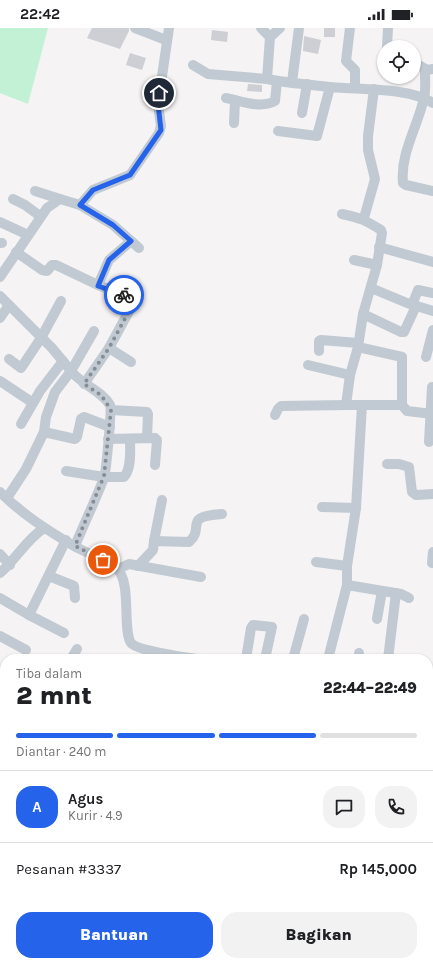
<!DOCTYPE html>
<html lang="id">
<meta charset="utf-8">
<style>
:root{--surface:#fff;--page:#f2f2f2;--text:#202124;--muted:#757577;--line:#e0e0e0;--accent:#2563eb}
body{margin:0;font-family:Karla,sans-serif;background:var(--page);color:var(--text);height:100vh;display:flex;flex-direction:column;font-size:15px;white-space:nowrap}
*{box-sizing:border-box;margin:0}
p{font-size:13px;color:var(--muted)}
.icon{flex:none;width:22px;height:22px;fill:none;stroke:currentColor;stroke-width:2;stroke-linecap:round;stroke-linejoin:round}
.map{position:relative;flex:1;overflow:hidden}
.details{position:absolute;left:0px;top:626px;width:433px;height:312px;display:flex;flex-direction:column;background:var(--surface);border-radius:16px 16px 0 0;box-shadow:0 1px 3px #0004}
.details>*{flex:none}
.tools{position:absolute;left:377px;top:12px;display:grid;gap:8px}
.tools a{display:grid;place-items:center;width:44px;height:44px;border-radius:50%;background:var(--surface);box-shadow:0 1px 3px #0004;font-size:20px}
.pin{position:absolute;display:grid;place-items:center;width:34px;height:34px;color:#fff;margin:-17px;border:2px solid #fff;border-radius:50%;box-shadow:0 1px 4px #0007}
.courier{position:absolute;display:grid;place-items:center;width:40px;height:40px;margin:-20px;border:3px solid #2563eb;border-radius:50%;background:#fff;color:#222;box-shadow:0 1px 5px #0007}
.overview em{font-style:normal;font-weight:800}
.overview div{display:flex;flex-direction:column-reverse}
.overview{display:flex;align-items:center;justify-content:space-between;height:68px;padding:0 16px}
h1{font-size:26px;font-weight:800;line-height:30px}
.bar{display:grid;grid-template-columns:repeat(4,1fr);gap:6px 4px;align-content:center;height:48px;padding:0 16px}
.bar i{height:5px;border-radius:3px;background:var(--line)}
.bar .selected{background:var(--accent)}
.bar p{grid-column:span 4}
.line{display:flex;align-items:center;gap:10px;padding:0 16px;border-top:1px solid var(--line)}
.line div{flex:1}
.round{display:grid;place-items:center;flex:none;width:42px;height:42px;border-radius:16px;background:var(--page)}
.action{display:flex;gap:8px;margin-top:auto;padding:8px 16px}
.action a{flex:1;height:46px;border-radius:16px;background:var(--accent);color:#fff;font-size:16px;font-weight:800;line-height:46px;text-align:center}
.action a+a{background:var(--page);color:var(--text)}
.status{display:flex;justify-content:space-between;align-items:center;height:28px;padding:0 20px;background:var(--surface);direction:ltr}
.status svg{height:11px;fill:currentColor}
.map>svg:first-child{display:block}
.green{fill:#c3f1d5}
.building{fill:#cdcfd5}
.lines{fill:none;stroke-linecap:round;stroke-linejoin:round}
.minor{stroke:#c1cad2;stroke-width:10}
.done{stroke:#868d94;stroke-width:4;stroke-dasharray:0 7.2}
.route{stroke:#2563eb;stroke-width:5}
</style>
<div class="status"><b>22:42</b><svg viewBox="0 0 49 12"><path d="M0 12V9h3v3zM5 12V6h3v6zM10 12V3h3v9zM15 12V0h3v12zM26 1h20v11H26zM47 4h2v5h-2z"/></svg></div>
<div class="map">
<svg width="433" height="938" viewBox="0 0 433 938">
<rect width="100%" height="100%" fill="#f5f3f3"/>
<polygon class="green" points="0,0 48,0 28,76 0,65"/>
<g class="building">
<polygon points="92,0 129,0 129,3 120,21 87,10"/>
<rect x="324" y="0" width="11" height="9"/>
<polygon points="212,2 228,4 227,14 211,12"/>
<polygon points="304,8 321,12 318,26 303,23"/>
<polygon points="130,25 146,30 142,42 126,37"/>
<polygon points="248,56 262,57 262,64 247,63"/>
</g>
<g class="lines">
<g class="minor">
<polyline points="135,0 166,12"/>
<path d="M261,0L270,9L267,51C288,55 310,57 331,59C360,62 408,59 433,75"/>
<polyline points="350,0 346,33 355,42 355,60"/>
<polyline points="270,9 280,0"/>
<polyline points="387,19 388,0"/>
<polyline points="414,34 427,42"/>
<polyline points="193,37 208,46 267,51"/>
<path d="M433,41L427,42L425,45C425,53 426,62 424,70C418,98 400,125 403,155L406,157L433,163"/>
<polyline points="292,54 299,0"/>
<path d="M226,70C241,73 261,81 275,73L277,53"/>
<polyline points="302,85 307,56"/>
<polyline points="234,95 235,72"/>
<polyline points="278,103 317,108 330,59"/>
<polyline points="35,163 60,171"/>
<polyline points="13,171 25,177 40,188"/>
<polyline points="80,177 113,197 139,220"/>
<polyline points="364,190 375,151 368,122 368,108 374,61"/>
<polyline points="0,194 28,207"/>
<polyline points="0,215 2,215"/>
<polyline points="379,219 433,234"/>
<polyline points="16,224 42,242 47,243 52,237 56,237 98,257"/>
<polyline points="354,232 377,237"/>
<polyline points="0,249 47,180 60,171 80,177 93,162 130,147 159,105 161,98 158,76 169,0"/>
<polyline points="371,260 407,275 433,283"/>
<polyline points="0,268 52,320 71,343 55,364 46,389 44,404 26,441 7,470"/>
<polyline points="412,277 418,262 433,265"/>
<polyline points="363,286 401,304 404,304 416,278"/>
<polyline points="0,290 9,277"/>
<polyline points="358,319 402,329 402,377"/>
<polyline points="109,320 131,334"/>
<polyline points="319,323 319,313 321,312 358,315"/>
<polyline points="426,329 433,302"/>
<polyline points="9,331 21,340 41,310 61,273"/>
<polyline points="308,337 350,347"/>
<polyline points="0,353 33,375"/>
<polyline points="84,356 109,320 134,274 132,270 98,257 109,232 131,213"/>
<polyline points="362,377 402,377 407,383 433,386"/>
<polyline points="111,382 147,384 148,386 147,410"/>
<polyline points="275,387 278,381 281,378 346,377"/>
<polyline points="21,396 40,363 63,333"/>
<polyline points="44,404 75,411 77,409 81,391 84,389 110,399"/>
<polyline points="108,411 155,410 157,412 155,437"/>
<polyline points="429,414 432,359"/>
<polyline points="387,436 399,436 409,439 412,464 416,467 433,466"/>
<path d="M66,443L104,449H124C132,440 130,421 130,411"/>
<path d="M0,464C22,486 47,502 74,518C88,526 105,530 117,541C132,554 122,602 131,615C138,623 184,629 196,631"/>
<polyline points="322,479 356,480"/>
<polyline points="154,513 162,472"/>
<path d="M75,518C84,496 95,473 104,450C106,444 112,382 110,377C102,363 82,357 71,343L94,303"/>
<polyline points="0,526 10,537"/>
<polyline points="316,534 347,538"/>
<polyline points="432,535 433,524"/>
<path d="M138,538L153,522L154,513L189,514C206,499 181,489 222,486"/>
<polyline points="118,541 129,536 201,549"/>
<path d="M0,545C16,531 26,512 44,500"/>
<polyline points="49,548 74,558 75,570"/>
<polyline points="347,557 401,566 409,570"/>
<polyline points="0,570 29,587"/>
<polyline points="377,591 382,563"/>
<polyline points="64,605 29,587 66,512"/>
<polyline points="0,608 26,622"/>
<polyline points="71,631 77,621"/>
<polyline points="246,631 251,600 253,597 272,599 265,631"/>
<polyline points="293,631 304,591"/>
<path d="M328,631L347,557V538L356,480L362,377H346L350,347L358,319L363,286L377,237L382,205L381,202C365,192 361,190 342,186"/>
<polyline points="359,631 359,625"/>
<polyline points="388,631 396,565"/>
<polyline points="428,671 433,672"/>
<polyline points="0,683 5,686"/>
<polyline points="0,719 5,708"/>
<polyline points="428,779 433,778"/>
<polyline points="428,806 433,805"/>
<polyline points="428,853 433,851"/>
<polyline points="235,933 275,938"/>
<polyline points="24,938 25,933"/>
<polyline points="77,938 77,933"/>
<polyline points="125,938 125,933"/>
<polyline points="168,938 169,933"/>
<polyline points="319,938 320,933"/>
</g>
</g>
<g class="lines">
<polyline class="done" points="103,532 75,518 104,448 111,382 101,367 84,356 109,320 134,274 132,270 124,267"/>
<polyline class="route" points="124,267 98,258 109,232 131,213 113,197 80,177 93,162 130,147 161,102 158,76 159,65"/>
</g>
</svg>
<div class="tools">
<a><svg class="icon" aria-label="locate" viewBox="0 0 24 24"><circle cx="12" cy="12" r="6"/><path d="M12 2v4M12 18v4M2 12h4M18 12h4"/></svg></a>
</div>
<div class="pin" style="left:103px;top:532px;background:#ea580c"><svg class="icon" aria-label="bag" viewBox="0 0 24 24"><path d="M5 8h14l-1 12H6zM9 8a3 3 0 0 1 6 0"/></svg></div>
<div class="pin" style="left:159px;top:65px;background:#1f2937"><svg class="icon" aria-label="home" viewBox="0 0 24 24"><path d="M3 11l9-7 9 7M6 9v11h12V9"/></svg></div>
<div class="courier" style="left:124px;top:267px"><svg class="icon" aria-label="bike" viewBox="0 0 24 24"><circle cx="6" cy="16" r="4"/><circle cx="18" cy="16" r="4"/><path d="M6 16l4-8h5l3 8M10 8l3 8H6M13 5h3"/></svg></div>
<section class="details">
<div class="overview"><div><h1>2 mnt</h1><p>Tiba dalam</p></div><em>22:44–22:49</em></div>
<div class="bar"><i class="selected"></i><i class="selected"></i><i class="selected"></i><i></i><p>Diantar · 240 m</p></div>
<div class="line" style="height:72px"><b class="round" style="background:var(--accent);color:#fff">A</b><div><b>Agus</b><p>Kurir · 4.9</p></div><a class="round"><svg class="icon" aria-label="chat" viewBox="0 0 24 24"><path d="M4 5h16v11H9l-5 4z"/></svg></a><a class="round"><svg class="icon" aria-label="phone" viewBox="0 0 24 24"><path d="M5 4h4l2 5-3 2q2 4 5 5l2-3 5 2v4C11 20 4 13 5 4z"/></svg></a></div>
<div class="line" style="height:52px"><div>Pesanan #3337</div><b>Rp 145,000</b></div>
<div class="action"><a>Bantuan</a><a>Bagikan</a></div>
</section>
</div>
